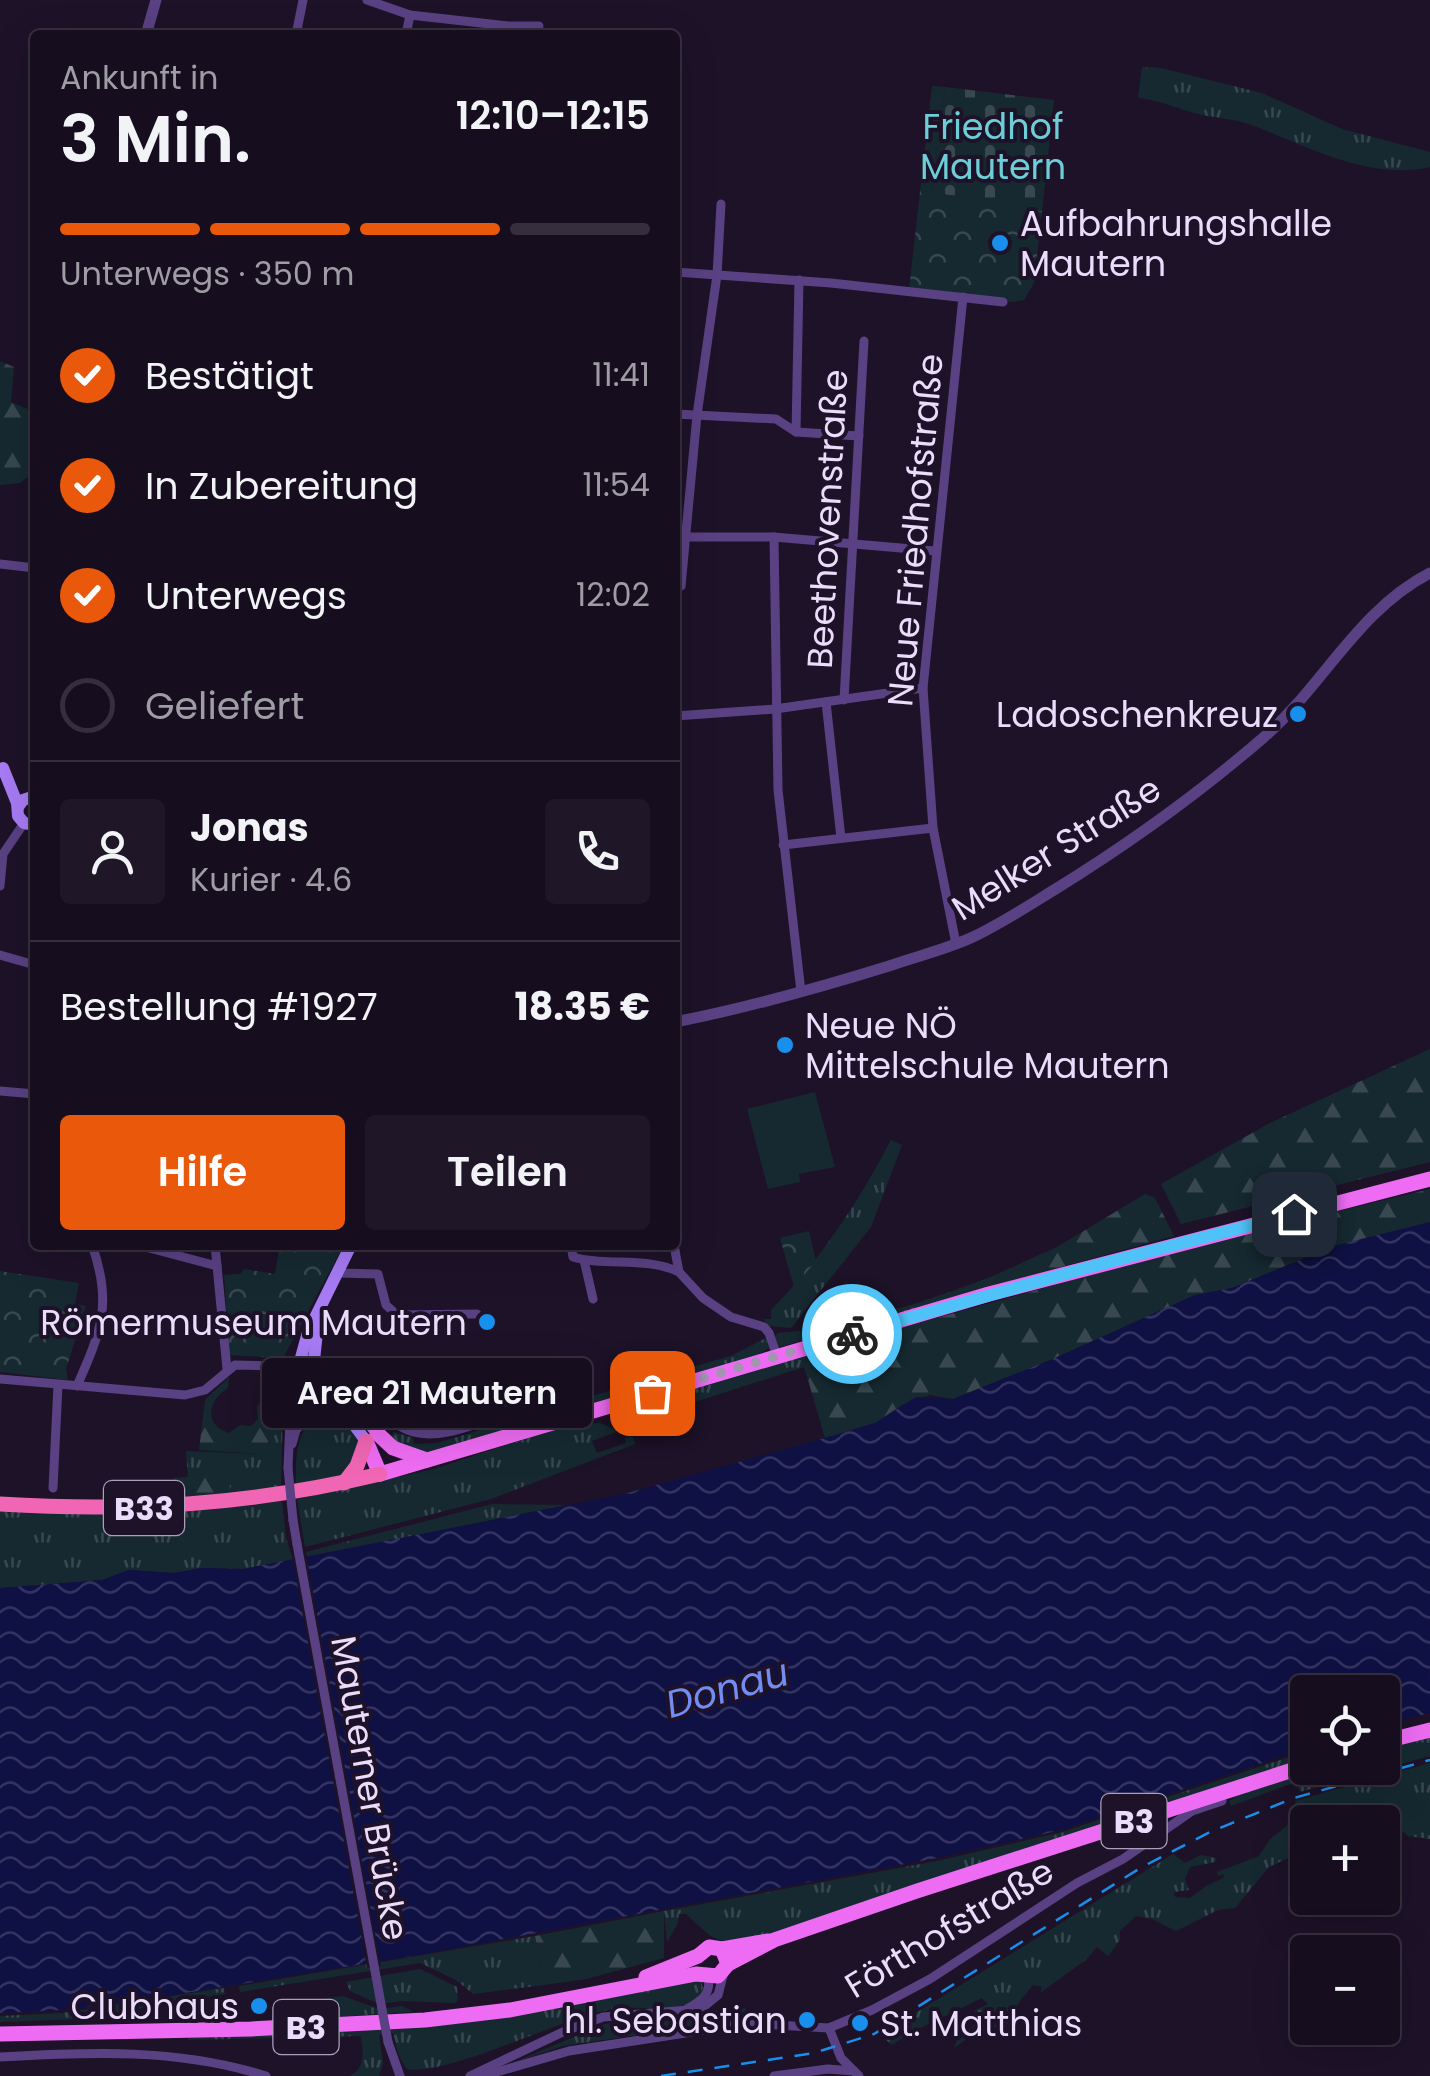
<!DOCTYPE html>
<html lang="de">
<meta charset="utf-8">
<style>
:root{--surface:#160e1e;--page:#1f1727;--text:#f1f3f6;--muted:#9e9ca4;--line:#352e3c;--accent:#ea580c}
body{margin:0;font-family:Poppins,sans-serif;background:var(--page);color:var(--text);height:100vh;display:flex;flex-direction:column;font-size:38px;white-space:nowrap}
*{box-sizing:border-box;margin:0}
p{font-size:32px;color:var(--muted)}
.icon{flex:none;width:55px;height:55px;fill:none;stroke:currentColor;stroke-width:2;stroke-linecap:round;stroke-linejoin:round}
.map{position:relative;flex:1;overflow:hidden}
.sheet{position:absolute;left:30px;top:30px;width:650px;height:1220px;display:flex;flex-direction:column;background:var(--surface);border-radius:10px;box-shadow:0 10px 40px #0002,0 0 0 2px var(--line)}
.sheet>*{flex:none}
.controls{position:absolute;left:1290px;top:1675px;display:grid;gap:20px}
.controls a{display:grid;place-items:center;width:110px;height:110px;border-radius:10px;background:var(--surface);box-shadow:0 10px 40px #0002,0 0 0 2px var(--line);font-size:50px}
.pin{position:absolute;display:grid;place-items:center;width:85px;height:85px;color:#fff;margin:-42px;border-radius:20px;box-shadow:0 5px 15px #0006}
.courier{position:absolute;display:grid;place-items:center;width:100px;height:100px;margin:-50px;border:8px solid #4fc3f7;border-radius:50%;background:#fff;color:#222;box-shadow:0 2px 12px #0007}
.bubble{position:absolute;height:70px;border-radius:10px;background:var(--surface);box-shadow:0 10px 40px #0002,0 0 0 2px var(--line);font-size:32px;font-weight:600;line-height:70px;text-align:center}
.headline em{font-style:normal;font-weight:600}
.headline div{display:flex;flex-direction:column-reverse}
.headline{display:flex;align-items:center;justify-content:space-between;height:170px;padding:0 30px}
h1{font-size:65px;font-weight:600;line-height:75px}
.bar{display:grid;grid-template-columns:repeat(4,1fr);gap:15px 10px;align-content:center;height:120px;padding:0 30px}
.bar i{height:12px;border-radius:8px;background:var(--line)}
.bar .active{background:var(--accent)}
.bar p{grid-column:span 4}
.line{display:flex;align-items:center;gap:25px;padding:0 30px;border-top:2px solid var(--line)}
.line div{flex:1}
.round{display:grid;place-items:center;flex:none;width:105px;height:105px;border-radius:10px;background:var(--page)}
ol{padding:0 30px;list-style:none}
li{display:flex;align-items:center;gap:30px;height:110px}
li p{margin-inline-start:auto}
li .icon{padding:10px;border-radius:50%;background:var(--accent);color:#fff;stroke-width:4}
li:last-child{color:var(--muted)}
li i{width:55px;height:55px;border:5px solid var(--line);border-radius:50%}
.cta{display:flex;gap:20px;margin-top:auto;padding:20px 30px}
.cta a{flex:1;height:115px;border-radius:10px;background:var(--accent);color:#fff;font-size:40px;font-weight:600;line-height:115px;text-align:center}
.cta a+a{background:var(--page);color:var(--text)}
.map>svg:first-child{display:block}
.grass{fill:url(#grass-tufts)}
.forest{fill:url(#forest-firs)}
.cemetery{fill:url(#cemetery-stones)}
.park{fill:url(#park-crowns)}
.pitch{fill:#162931}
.water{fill:url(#water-waves)}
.pier{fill:#1d1228}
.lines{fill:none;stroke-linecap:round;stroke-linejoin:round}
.minor{stroke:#5a4183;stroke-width:9}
.tertiary{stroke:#5a4183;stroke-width:11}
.secondary{stroke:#a77bf4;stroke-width:12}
.primary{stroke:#ee6cf3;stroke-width:15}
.trunk{stroke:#f066b4;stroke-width:15}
.rail{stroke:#188fec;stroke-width:2.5;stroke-dasharray:15 12;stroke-linecap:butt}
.minor-bridge{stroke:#5a4183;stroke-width:9}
.done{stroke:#a395b2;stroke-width:10;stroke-dasharray:0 18}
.route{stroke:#4fc3f7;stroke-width:12}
.poi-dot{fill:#188fec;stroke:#1d1228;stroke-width:4}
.labels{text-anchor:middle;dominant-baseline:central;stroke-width:8;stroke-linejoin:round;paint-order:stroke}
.shield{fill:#1d1228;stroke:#ad9fbc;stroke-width:2.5}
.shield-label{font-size:32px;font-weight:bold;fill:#ebdcfc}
.park-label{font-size:35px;fill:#6dced7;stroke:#1d1228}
.poi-label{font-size:35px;fill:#ebdcfc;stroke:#1d1228;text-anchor:end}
.street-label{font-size:35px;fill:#ebdcfc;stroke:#1d1228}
.water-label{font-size:38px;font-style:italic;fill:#728cf4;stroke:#1d1228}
</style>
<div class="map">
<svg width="1430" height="2076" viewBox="0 0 1430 2076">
<defs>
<pattern id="grass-tufts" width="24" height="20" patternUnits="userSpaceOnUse" patternTransform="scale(2.5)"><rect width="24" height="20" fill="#162931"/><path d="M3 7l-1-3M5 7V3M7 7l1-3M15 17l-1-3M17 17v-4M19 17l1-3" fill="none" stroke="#384750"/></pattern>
<pattern id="forest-firs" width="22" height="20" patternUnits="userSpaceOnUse" patternTransform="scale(2.5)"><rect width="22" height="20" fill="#162931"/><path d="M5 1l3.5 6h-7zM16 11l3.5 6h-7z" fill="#384750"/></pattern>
<pattern id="cemetery-stones" width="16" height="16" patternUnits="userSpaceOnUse" patternTransform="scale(2.5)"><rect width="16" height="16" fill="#162931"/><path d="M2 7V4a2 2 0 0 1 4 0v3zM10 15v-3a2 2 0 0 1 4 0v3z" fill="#384750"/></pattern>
<pattern id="park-crowns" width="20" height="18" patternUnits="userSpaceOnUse" patternTransform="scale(2.5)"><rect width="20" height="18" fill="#162931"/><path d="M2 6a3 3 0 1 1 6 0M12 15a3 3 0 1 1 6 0" fill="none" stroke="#384750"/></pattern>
<pattern id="water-waves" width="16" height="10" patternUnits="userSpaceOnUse" patternTransform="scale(2.5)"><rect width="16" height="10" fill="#0f1144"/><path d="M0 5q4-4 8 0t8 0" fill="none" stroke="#323360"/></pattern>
</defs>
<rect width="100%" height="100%" fill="#1d1228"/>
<g class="grass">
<path d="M1142,67L1161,68L1262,93L1342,129L1430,152V167C1370,181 1307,146 1252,125C1235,119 1216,118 1198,114C1178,109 1160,100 1138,98Z"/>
<path d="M891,1140L902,1145L871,1227L791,1328L769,1326L763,1319H771V1310C821,1259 858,1203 891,1140Z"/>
<path d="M993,1276V1282L999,1284L779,1347L775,1336L778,1333C852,1327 924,1302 993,1276Z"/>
<polygon points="766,1338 769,1348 755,1357 623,1395 621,1387 731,1356"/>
<polygon points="801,1356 804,1367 632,1422 628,1410 646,1402"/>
<polygon points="616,1389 618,1397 500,1435 423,1453 403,1449 391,1437 394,1432 413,1438 414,1444 437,1443"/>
<polygon points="273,1406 283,1406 281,1489 226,1497 217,1475 188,1477 186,1451 264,1454 268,1446"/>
<path d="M341,1418L356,1430L360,1450L341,1475L296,1486C296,1457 294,1409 338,1422Z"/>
<polygon points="600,1423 619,1431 592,1441 597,1453 626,1443 625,1438 629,1436 633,1437 635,1444 491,1499 305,1547 297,1499 434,1469 565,1426"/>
<path d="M282,1501L286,1538L293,1560L243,1569L201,1568L175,1573L129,1570L102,1580L0,1588V1510C95,1516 188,1514 282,1501Z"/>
<polygon points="492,1504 565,1505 307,1558 306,1552"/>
<path d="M1430,1734V1756L1300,1792L1296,1782L1231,1806L1229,1801C1277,1768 1327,1768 1382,1768L1383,1747Z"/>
<path d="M1307,1751V1760L756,1938C714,1944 717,1942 686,1914H679L677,1925L667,1942L664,1911L937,1861L1062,1832Z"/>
<polygon points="1430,1763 1430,1839 1408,1836 1384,1817 1308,1822 1307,1849 1269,1867 1235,1908 1218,1910 1176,1931 1152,1919 1136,1916 1120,1931 1120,1940 1108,1956 1097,1947 1087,1959 1040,1993 1042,1987 1033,1985 1019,2002 1012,2023 975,2033 954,2048 957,2040 970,2032 978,2017 974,2011 988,2004 982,1998 910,2033 892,2045 880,2035 1173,1854 1185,1863 1201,1855 1217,1858 1215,1862 1190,1867 1185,1879 1189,1890 1174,1892 1175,1897 1190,1898 1206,1886 1223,1878 1224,1874 1218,1876 1217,1872 1259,1856 1270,1839 1287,1826 1289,1816 1297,1808 1295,1801"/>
<polygon points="535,1936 544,1985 473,1994 456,1980 420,1963 240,1992 239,1986"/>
<polygon points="420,1969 457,1987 458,2000 455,2003 402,2001 379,2004 350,1991 346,1982"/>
<path d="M686,1980L701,1981L703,1988C691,2018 643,2005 618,2008C605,2010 592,2014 580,2018C541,2029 442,2076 407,2069C398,2059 396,2045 393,2033L379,2035L383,2063L379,2076H350C366,2068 363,2052 361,2036L188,2040L189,2036L426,2027Z"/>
<polygon points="224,1988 225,1994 80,2019 0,2022 0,2016 62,2013"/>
<polygon points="343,1996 379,2009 402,2006 414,2012 312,2018 309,2001"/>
<polygon points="746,2008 745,2019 563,2046 514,2062 605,2024 631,2021 680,2021 711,2011"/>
</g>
<g class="forest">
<polygon points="0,361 14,367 11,402 35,412 29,476 20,483 0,485"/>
<polygon points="1430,1049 1430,1162 1181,1224 1161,1184 1270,1123"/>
<polygon points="1430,1189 1430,1222 1334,1246 1232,1288 1195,1295 1055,1358 953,1399 929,1395 902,1405 875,1423 825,1438 801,1356 1183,1249"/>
<polygon points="1145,1194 1155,1198 1174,1236 999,1284 993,1282 993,1276 1057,1247"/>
<path d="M229,1377L228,1388C207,1400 204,1426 229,1433L240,1425L251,1426L258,1419L257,1407L262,1399L273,1406L268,1446L264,1454L199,1450L205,1400Z"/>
<polygon points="224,1469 229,1471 230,1492 226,1497 180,1501 174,1496 173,1478 188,1477 196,1472 217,1475"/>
<polygon points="664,1911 664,1958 586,1979 544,1985 535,1936"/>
</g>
<polygon class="cemetery" points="945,87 1054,100 1042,211 1014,208 1014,203 932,193"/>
<g class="park">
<polygon points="932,86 945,87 932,193 1015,203 1015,208 1042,211 1034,283 1024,300 1011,302 909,289"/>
<polygon points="809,1231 816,1261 794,1287 780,1238"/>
<polygon points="280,1245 344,1245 283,1358 230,1355 224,1275 240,1274 244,1269 275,1274"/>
<polygon points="0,1271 79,1283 75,1304 86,1306 66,1369 68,1380 0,1372"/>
</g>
<polygon class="pitch" points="815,1092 835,1167 799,1174 800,1182 768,1189 747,1109"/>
<polygon class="water" points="1430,1222 1430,1713 1383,1725 1382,1692 1308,1692 1307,1748 1061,1830 937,1858 418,1955 142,2000 62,2010 0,2013 0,1588 102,1580 129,1570 174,1573 201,1568 243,1569 624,1494 825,1438 875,1423 916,1397 953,1399 1055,1358 1195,1295 1232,1288 1334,1246"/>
<polygon class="pier" points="306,1553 381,1966 367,1968 292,1555"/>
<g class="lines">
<g class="minor">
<polyline points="367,0 410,15 508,26 539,26"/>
<polyline points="296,35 303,0"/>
<polyline points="406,35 410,15"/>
<polyline points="675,272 831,283 1003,302"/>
<polyline points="675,414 776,419 796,432 859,436"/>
<polyline points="796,432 799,280"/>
<polyline points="675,537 774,537 935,551"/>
<polyline points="774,537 778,790 801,992"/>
<polyline points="0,564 35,568"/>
<polyline points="681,586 697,415 717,275 721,204"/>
<polyline points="844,700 864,341"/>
<polyline points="826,702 841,838"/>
<polyline points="675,716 775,709 923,688"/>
<polyline points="783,845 933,828"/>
<polyline points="0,886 3,854 24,823"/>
<polyline points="956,944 933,828 923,688 963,297"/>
<polyline points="0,955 35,965"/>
<polyline points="0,1091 35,1094"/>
<polyline points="138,1245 217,1266"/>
<polyline points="215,1245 227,1369"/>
<path d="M571,1245L573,1257C606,1267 646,1256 679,1272"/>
<polyline points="674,1245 679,1272 703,1298 731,1317 764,1327 769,1333 777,1356"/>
<polyline points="584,1260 593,1299"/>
<polyline points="338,1273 378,1274 386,1305 397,1315 477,1314"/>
<polyline points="0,1379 185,1395 205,1390 235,1365 282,1366 293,1370"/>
<path d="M77,1386C101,1331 113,1304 92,1245"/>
<path d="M356,1406C381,1403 390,1426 413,1432C443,1440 480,1422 508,1413"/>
<polyline points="292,1444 296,1430 316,1408"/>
<polyline points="288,1468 291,1394"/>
<polyline points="53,1488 58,1385"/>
<polyline points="293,1520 297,1544"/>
<path d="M687,2009C701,2001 712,1994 708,1976"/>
<polyline points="829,2028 841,2058 859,2076"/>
<polyline points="388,2042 400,2076"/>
<path d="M0,2057C90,2052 178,2048 266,2076"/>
<polyline points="470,2076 565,2031 603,2017 701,2009 718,1995 724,1972"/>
<polyline points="483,2076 569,2051 731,2026 757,2024 829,2028 872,2010 930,1979 1077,1883 1123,1859 1192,1811 1222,1801"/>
<polyline points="774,2076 828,2069 854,2071"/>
</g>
<g class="tertiary">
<polyline points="146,35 156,0"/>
<path d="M675,1022C747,1008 818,988 889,966C917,956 948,949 975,936C1002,923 1028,906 1054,890C1127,845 1198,794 1263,738C1323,686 1358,610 1430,573"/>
</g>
<g class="secondary">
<polyline points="3,768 17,803 18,816 24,823 35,825"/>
<polyline points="18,807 23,800 35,796"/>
<polyline points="314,1360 318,1323"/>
<circle cx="313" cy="1384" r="23"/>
<polyline points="299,1365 308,1332 351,1245"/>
<polyline points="335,1387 356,1406 377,1433"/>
<polyline points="322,1407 349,1418 366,1441"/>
</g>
<g class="primary">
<polyline points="377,1433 393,1448 427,1460"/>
<polyline points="366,1441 380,1474"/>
<polyline points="380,1474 989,1294 1430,1179"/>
<polyline points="1382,1742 1430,1730"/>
<polyline points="728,1964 774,1940 917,1891 1308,1765"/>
<polyline points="646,1977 698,1956 709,1947 722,1949 768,1941"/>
<polyline points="0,2034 251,2029 425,2020 510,2010 696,1974 718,1976 728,1964 722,1949"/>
</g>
<g class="trunk">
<polyline points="344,1483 357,1466 366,1441"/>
<path d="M0,1504C132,1512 251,1505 380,1474"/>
</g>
<polyline class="rail" points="661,2076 814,2053 874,2034 1142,1867 1210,1832 1294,1798 1430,1760"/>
<g class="minor-bridge">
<polyline points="288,1468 293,1520"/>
<polyline points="297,1544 388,2042"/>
</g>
</g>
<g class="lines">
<polyline class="done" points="652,1393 852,1334"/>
<polyline class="route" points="852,1334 1086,1268 1294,1214"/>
</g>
<g class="poi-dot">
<circle cx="1000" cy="243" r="10"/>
<circle cx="1298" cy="714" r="10"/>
<circle cx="785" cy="1045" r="10"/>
<circle cx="487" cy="1322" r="10"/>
<circle cx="259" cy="2006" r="10"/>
<circle cx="807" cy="2020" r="10"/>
<circle cx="860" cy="2023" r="10"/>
</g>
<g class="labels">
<g class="shield">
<rect x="104" y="1481" width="80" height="54" rx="8"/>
<rect x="1101.5" y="1794" width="65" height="54" rx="8"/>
<rect x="273.5" y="2000" width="65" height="54" rx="8"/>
</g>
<g class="shield-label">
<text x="144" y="1508">B33</text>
<text x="1134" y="1821">B3</text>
<text x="306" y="2027">B3</text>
</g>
<g class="park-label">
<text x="993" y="126">Friedhof<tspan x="993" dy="40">Mautern</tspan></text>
</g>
<g class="poi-label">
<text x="1020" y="223" text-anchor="start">Aufbahrungshalle<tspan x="1020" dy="40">Mautern</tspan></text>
<text x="1278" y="714">Ladoschenkreuz</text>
<text x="805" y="1025" text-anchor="start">Neue NÖ<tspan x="805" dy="40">Mittelschule Mautern</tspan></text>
<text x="467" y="1322">Römermuseum Mautern</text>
<text x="239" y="2006">Clubhaus</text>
<text x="787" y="2020">hl. Sebastian</text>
<text x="880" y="2023" text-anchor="start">St. Matthias</text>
</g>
<g class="street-label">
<text transform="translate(827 519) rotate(-87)">Beethovenstraße</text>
<text transform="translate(915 530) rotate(-85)">Neue Friedhofstraße</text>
<text transform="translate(1056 848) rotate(-32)">Melker Straße</text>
<text transform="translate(370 1788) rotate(80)">Mauterner Brücke</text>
<text transform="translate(949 1928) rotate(-31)">Förthofstraße</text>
</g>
<g class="water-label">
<text transform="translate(727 1688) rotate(-16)">Donau</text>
</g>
</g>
</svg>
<div class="controls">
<a><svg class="icon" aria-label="locate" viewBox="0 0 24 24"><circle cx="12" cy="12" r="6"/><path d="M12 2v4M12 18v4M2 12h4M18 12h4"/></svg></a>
<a>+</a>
<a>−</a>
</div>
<div class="pin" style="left:652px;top:1393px;background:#ea580c"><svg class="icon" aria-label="bag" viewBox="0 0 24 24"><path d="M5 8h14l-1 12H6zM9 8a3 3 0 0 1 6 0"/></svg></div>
<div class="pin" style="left:1294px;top:1214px;background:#1f2937"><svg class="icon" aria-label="home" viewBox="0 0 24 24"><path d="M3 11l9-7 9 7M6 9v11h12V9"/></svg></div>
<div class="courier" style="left:852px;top:1334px"><svg class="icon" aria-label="bike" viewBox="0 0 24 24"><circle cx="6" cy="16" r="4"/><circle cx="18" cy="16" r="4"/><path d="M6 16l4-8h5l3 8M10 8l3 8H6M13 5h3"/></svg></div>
<div class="bubble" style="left:262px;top:1358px;width:330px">Area 21 Mautern</div>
<section class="sheet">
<div class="headline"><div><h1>3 Min.</h1><p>Ankunft in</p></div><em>12:10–12:15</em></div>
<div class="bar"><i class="active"></i><i class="active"></i><i class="active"></i><i></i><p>Unterwegs · 350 m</p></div>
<ol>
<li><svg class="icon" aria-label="check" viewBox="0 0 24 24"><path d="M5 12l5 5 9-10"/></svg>Bestätigt<p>11:41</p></li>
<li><svg class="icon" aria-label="check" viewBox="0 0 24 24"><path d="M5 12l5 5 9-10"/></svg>In Zubereitung<p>11:54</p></li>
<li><svg class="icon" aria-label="check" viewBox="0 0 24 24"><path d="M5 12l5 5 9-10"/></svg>Unterwegs<p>12:02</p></li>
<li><i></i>Geliefert</li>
</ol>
<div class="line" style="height:180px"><a class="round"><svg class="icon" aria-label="person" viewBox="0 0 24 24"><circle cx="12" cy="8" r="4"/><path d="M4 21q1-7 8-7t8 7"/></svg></a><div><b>Jonas</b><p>Kurier · 4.6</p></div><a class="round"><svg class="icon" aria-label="phone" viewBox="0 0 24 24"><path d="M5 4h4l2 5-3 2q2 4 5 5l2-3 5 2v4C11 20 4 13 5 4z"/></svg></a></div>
<div class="line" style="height:130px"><div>Bestellung #1927</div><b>18.35 €</b></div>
<div class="cta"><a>Hilfe</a><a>Teilen</a></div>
</section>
</div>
